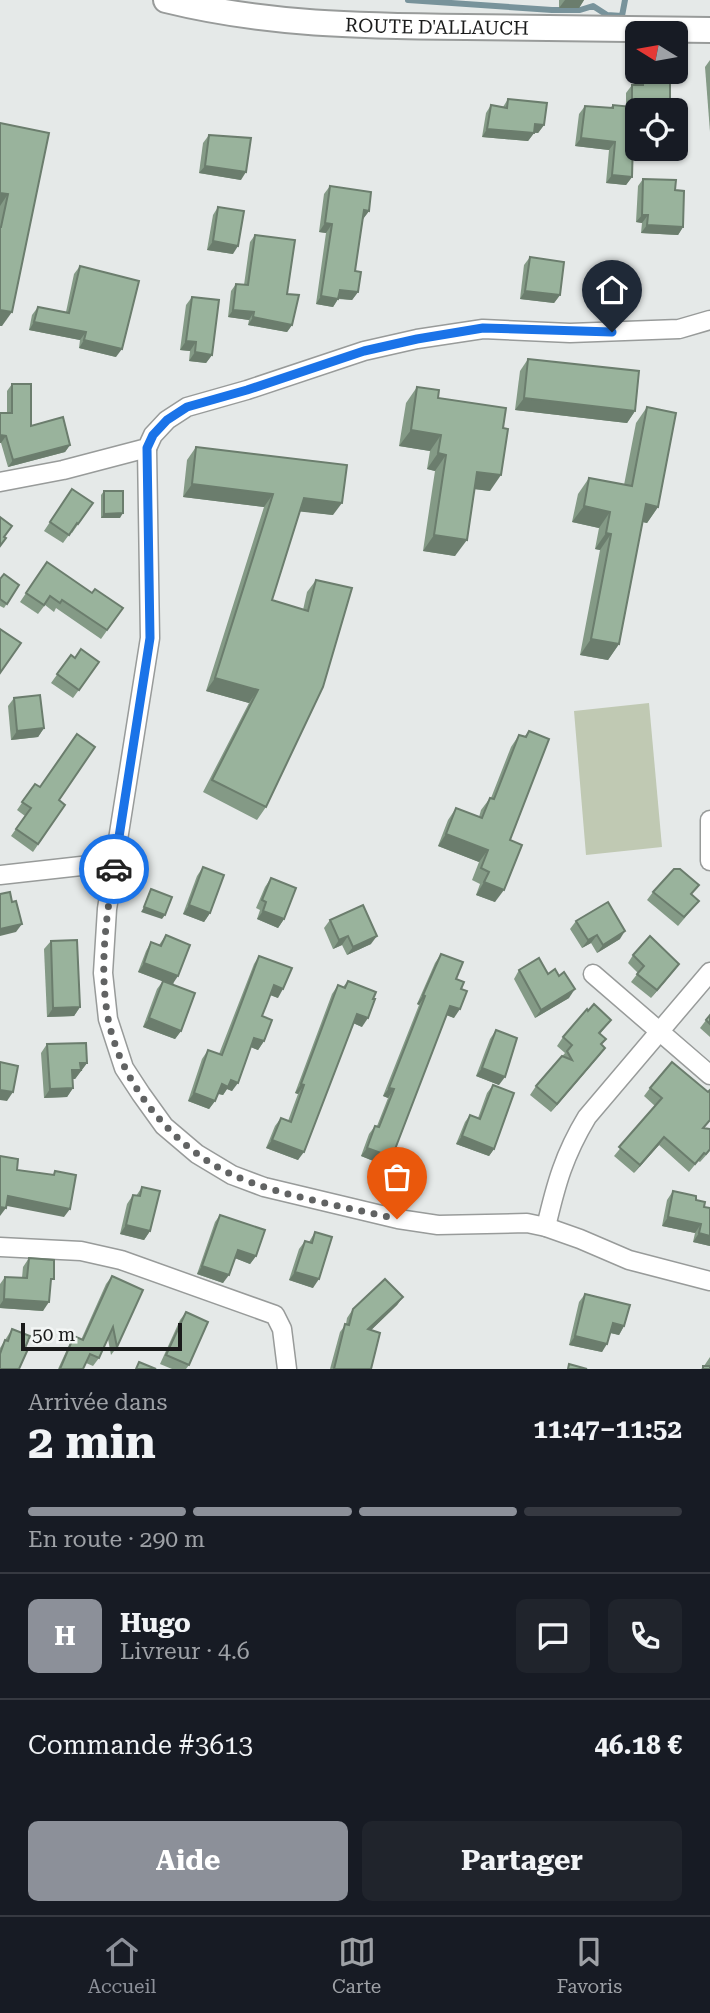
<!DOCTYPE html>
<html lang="fr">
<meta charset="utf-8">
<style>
:root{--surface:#171b24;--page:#20242c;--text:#f1f3f6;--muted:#9ea1a6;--line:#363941;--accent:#8c9099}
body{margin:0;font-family:"Roboto Serif",serif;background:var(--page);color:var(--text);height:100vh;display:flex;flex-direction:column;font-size:26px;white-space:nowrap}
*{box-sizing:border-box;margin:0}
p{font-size:23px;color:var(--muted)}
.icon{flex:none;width:38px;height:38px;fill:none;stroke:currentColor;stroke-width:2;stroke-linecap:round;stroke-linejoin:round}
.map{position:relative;height:1369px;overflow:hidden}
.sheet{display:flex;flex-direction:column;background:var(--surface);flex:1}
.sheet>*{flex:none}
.needle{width:46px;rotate:281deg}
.tools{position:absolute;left:625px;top:21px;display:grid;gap:14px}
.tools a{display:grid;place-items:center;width:63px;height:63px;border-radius:10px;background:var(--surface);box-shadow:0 2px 5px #0004;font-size:35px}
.scale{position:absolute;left:21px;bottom:18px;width:161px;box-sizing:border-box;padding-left:7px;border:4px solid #1a1b1b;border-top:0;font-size:19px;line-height:24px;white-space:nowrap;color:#1a1b1b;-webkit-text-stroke:5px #f3f6f5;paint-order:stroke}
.pin{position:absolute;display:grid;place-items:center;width:60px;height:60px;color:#fff;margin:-72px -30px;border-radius:50% 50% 50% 0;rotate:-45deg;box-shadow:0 0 7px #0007}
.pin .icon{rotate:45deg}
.courier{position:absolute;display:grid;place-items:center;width:70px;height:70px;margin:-35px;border:5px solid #1a73e8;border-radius:50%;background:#fff;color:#222;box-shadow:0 2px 9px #0007}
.head em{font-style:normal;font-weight:700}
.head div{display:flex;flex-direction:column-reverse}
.head{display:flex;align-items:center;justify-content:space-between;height:119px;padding:0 28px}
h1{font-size:46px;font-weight:700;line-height:52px}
.bar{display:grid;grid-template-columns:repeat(4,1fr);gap:10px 7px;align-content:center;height:84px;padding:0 28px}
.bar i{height:9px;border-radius:5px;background:var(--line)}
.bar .current{background:var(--accent)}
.bar p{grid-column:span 4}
.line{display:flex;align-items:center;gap:18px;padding:0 28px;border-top:2px solid var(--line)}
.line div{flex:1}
.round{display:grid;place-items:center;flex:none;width:74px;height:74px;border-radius:10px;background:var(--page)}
.action{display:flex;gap:14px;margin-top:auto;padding:14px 28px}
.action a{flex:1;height:80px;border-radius:10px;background:var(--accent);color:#fff;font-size:28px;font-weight:700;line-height:80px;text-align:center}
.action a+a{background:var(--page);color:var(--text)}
.tab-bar{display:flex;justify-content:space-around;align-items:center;height:98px;border-top:2px solid var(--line);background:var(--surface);font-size:19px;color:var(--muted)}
.tab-bar a{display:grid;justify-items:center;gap:4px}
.tab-bar .current{color:var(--accent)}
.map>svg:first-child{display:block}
.green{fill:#c0c9b3}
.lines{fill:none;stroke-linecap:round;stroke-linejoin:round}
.stream{stroke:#78939b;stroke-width:6}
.street-casing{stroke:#989b9a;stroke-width:21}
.secondary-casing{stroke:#989b9a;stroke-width:28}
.street{stroke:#fff;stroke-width:18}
.secondary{stroke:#fff;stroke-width:24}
.wall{fill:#849a86}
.shaded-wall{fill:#6b7d6d}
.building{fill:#99b39c;stroke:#6b7d6d;stroke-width:2}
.done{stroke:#616363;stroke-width:7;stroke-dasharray:0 12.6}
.route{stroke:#1a73e8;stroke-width:9}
.labels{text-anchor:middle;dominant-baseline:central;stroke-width:5;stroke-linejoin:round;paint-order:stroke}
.street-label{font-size:19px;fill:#1a1b1b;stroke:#f3f6f5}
</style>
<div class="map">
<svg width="710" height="1369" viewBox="0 0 710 1369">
<rect width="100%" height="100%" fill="#e5e9e8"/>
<polygon class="green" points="649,703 662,847 586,855 574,711"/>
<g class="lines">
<polyline class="stream" points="408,0 552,10 580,10 593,6 607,15 622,16 625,0"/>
<g class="street-casing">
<g id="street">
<polyline points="147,448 150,638 107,909 103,973 108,1019 124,1068 141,1094 164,1126 197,1154 232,1175 264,1187 398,1219 438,1225 527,1223 546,1227 580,1239 629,1260 710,1281"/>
<polyline points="0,482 63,470 147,448 153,435 167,420 187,407 247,390 364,351 417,339 483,329 570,333 679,329 710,320"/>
<polyline points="710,820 710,861"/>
<polyline points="0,875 90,865 115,864"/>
<polyline points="593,974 710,1075"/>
<path d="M546,1227C556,1184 564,1155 587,1117L710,972"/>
<polyline points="0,1247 81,1251 121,1260 275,1315 282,1329 287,1369"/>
</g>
</g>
<g class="secondary-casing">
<g id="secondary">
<path id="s1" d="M166,0C267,25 362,26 466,27C547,28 629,29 710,30"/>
</g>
</g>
<use href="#street" class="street"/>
<use href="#secondary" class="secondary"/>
</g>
<g class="wall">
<polygon points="559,0 584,0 579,8 559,8"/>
<polygon points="710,60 710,132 705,67"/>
<polygon points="643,79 670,80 637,110 637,148 633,148 632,177 626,185 606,183 609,150 575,146 579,114 585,106 610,108 613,105 626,107 626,93 632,85 639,85"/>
<polygon points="508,99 544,125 538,133 534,133 528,141 482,137 486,113 491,105 503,107"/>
<polygon points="0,123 49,133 2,326 0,326"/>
<polygon points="209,135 241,180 199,173 203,143"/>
<polygon points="643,179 675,190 683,227 678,235 641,233 642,223 636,222 638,186"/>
<polygon points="330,186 369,211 363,219 355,271 358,292 352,300 338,299 333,307 316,304 326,233 319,232 324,194"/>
<polygon points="218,207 233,254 207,250 213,215"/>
<polygon points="255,235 287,294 292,325 287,332 248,325 249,320 228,317 231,291 236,284 244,285 250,242"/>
<polygon points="530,257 560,295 554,303 520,299 524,265"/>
<polygon points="80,266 116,357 79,348 80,340 29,330 32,315 38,307 66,312 74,274"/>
<polygon points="192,297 212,355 206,363 189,361 190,351 180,350 186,305"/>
<polygon points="528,359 635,411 627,423 515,410 520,371"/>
<polygon points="12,384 31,426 70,445 65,452 8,467 1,443 0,443 0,413 7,413 7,391"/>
<polygon points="417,387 438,398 490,491 474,489 455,556 423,551 435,471 427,469 430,451 399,446 406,403"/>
<polygon points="647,407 658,507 647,523 642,522 619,644 608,660 580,655 600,550 595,549 599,528 572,522 578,494 589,478 624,485 636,423"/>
<polygon points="196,447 333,515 300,511 272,600 303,610 307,592 316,580 266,807 257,820 203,792 249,703 206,691 264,507 183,497 187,460"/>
<polygon points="72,489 93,503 72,533 71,532 63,543 44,531"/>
<polygon points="104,491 120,518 101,518 101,495"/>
<polygon points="47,562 92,593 123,608 101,639 56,608 54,612 45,605 38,614 20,602"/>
<polygon points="0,579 19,585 4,608 0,606"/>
<polygon points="71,655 75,658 99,662 73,698 51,683"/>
<polygon points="14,698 44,728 38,737 11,740 8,706"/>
<polygon points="529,731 510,840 495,902 476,895 480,884 472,880 479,862 438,846 448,820 456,808 479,817 481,810 490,798 491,798 511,747 519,735 525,736"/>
<polygon points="35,784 65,805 33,852 11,836 25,816 17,810"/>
<polygon points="203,867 210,913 204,922 183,914 197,876"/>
<polygon points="271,878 284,919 278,928 257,919 260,910 256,908 265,887"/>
<polygon points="653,892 692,895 699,901 678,926 647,900"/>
<polygon points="330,920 371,944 347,955 342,945 333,949 324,928"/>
<polygon points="576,921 620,939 597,953 591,943 582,948 570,929"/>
<polygon points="166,935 181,1031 175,1039 143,1027 157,989 163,981 138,972 146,951 151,942 159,945"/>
<polygon points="51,941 80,1007 74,1016 47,1017 44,949"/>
<polygon points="441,954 456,979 454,1018 446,1015 386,1166 361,1156 369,1134 375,1126 377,1126 388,1098 383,1096 419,1005 417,1004 435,963"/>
<polygon points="633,955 673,972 651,998 631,982 638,973 628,963"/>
<polygon points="259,956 278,998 270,995 262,1016 264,1041 258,1050 251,1047 232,1091 227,1089 223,1095 218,1094 215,1101 209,1109 188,1101 202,1059 208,1050 219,1054 254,964"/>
<polygon points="519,970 548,974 569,998 535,1018 514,979"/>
<polygon points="348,981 362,1027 353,1023 298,1160 266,1148 275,1126 281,1118 288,1121 298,1094 295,1093 332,994 338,985 343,987"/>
<polygon points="588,1011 611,1020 600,1034 606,1039 601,1045 605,1048 599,1056 551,1112 530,1095 536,1086 565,1053 557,1046 563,1037"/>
<polygon points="710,1015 710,1037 700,1028"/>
<polygon points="496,1030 499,1085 476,1076 490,1039"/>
<polygon points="47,1044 87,1063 75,1079 73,1079 73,1088 67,1097 44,1098 41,1053"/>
<polygon points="493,1085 494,1149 489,1156 456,1144 465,1122 470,1115 478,1118 487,1093"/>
<polygon points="650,1088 708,1092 710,1090 710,1121 704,1128 710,1151 700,1162 698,1161 689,1172 659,1145 634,1173 614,1156 655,1106 644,1096"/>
<polygon points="142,1187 150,1231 144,1240 120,1234 127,1204 133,1195 136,1196"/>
<polygon points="673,1191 696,1200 704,1207 710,1208 710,1246 693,1242 695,1233 662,1226 667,1200"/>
<polygon points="220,1215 256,1256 250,1264 235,1258 223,1283 197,1274 215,1222"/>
<polygon points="315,1232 313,1288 289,1280 299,1249 305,1241 309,1242"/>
<polygon points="29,1258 50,1284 43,1311 0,1308 0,1284 5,1277 22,1278 23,1267"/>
<polygon points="112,1276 117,1347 111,1355 108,1339 99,1358 93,1366 86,1363 83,1369 58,1369 69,1345 74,1336 81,1340 106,1284"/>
<polygon points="585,1294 624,1326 619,1335 610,1333 602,1352 569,1345 579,1302"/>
<polygon points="403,1297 397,1305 371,1330 371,1369 330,1369 340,1332 346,1324 347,1318 353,1309"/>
<polygon points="186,1312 189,1365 186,1369 172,1369 160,1364 180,1320"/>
<polygon points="12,1329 0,1369 0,1348"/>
<polygon points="710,1357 710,1369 701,1369 704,1366"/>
</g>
<g class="shaded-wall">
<polygon points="565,0 584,0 579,8 559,8"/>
<polygon points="535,124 544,125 538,133 529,132"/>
<polygon points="487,129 534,133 528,141 482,137"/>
<polygon points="581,138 615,142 609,150 575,146"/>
<polygon points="633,140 637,140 637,148 627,148"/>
<polygon points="205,166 246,172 241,180 199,173"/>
<polygon points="612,175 632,177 626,185 606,183"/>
<polygon points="0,193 8,194 0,206"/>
<polygon points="364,210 369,211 363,219"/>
<polygon points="642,215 648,215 642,223 636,222"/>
<polygon points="325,223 332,224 326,233 319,232"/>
<polygon points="647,225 683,227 678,235 641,233"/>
<polygon points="213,241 238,246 233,254 207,250"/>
<polygon points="340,290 358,292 352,300 334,298"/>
<polygon points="525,291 560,295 554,303 520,299"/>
<polygon points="321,296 338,299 333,307 316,304"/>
<polygon points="0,310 12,312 2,326 0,326"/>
<polygon points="233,310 254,312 249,320 228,317"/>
<polygon points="253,317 292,325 287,332 248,325"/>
<polygon points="34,322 86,332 80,340 29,330"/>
<polygon points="84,340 122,349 116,357 79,348"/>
<polygon points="186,341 196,342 190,351 180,350"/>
<polygon points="195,352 212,355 206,363 189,361"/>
<polygon points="524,398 635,411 627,423 515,410"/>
<polygon points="411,430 441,435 430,451 399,446"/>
<polygon points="0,435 6,436 1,443 0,443"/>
<polygon points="70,445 65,452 8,467 13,460"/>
<polygon points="438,453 446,455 435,471 427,469"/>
<polygon points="477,472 501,475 490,491 466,488"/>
<polygon points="192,484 273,494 264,507 183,497"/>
<polygon points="304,498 342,503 333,515 295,511"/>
<polygon points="646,504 658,507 647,523 635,520"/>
<polygon points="584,506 610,512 599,528 572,522"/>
<polygon points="123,513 120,518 101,518 104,514"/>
<polygon points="606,533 611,534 600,550 595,549"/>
<polygon points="434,535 467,540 455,556 423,551"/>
<polygon points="591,639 619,644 608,660 580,655"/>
<polygon points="215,678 258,690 249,703 206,691"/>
<polygon points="44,728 38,737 11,740 17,731"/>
<polygon points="446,834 488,850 479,862 438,846"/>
<polygon points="484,882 504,890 495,902 476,895"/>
<polygon points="189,905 210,913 204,922 183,914"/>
<polygon points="144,907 165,915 162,919 141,912"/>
<polygon points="263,911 284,919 278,928 257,919"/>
<polygon points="22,924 16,932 0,936 0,929"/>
<polygon points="625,931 620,939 597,953 603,945"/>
<polygon points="597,935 591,943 582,948 588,940"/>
<polygon points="348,936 342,945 333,949 339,940"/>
<polygon points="377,936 371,944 347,955 353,947"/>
<polygon points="144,963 178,976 172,985 138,972"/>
<polygon points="679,964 673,972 651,998 657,990"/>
<polygon points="274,985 283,989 278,998 268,994"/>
<polygon points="575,989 569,998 535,1018 541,1010"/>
<polygon points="423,995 425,996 419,1005 417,1004"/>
<polygon points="450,1006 460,1009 454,1018 444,1014"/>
<polygon points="80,1007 74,1016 47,1017 53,1008"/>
<polygon points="357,1014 368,1018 362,1027 351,1022"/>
<polygon points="149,1018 181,1031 175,1039 143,1027"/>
<polygon points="254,1038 264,1041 258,1050 248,1046"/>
<polygon points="605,1048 599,1056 551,1112 557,1104"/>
<polygon points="80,1063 87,1063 75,1079 67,1079 72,1070"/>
<polygon points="482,1068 505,1077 499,1085 476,1076"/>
<polygon points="231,1080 238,1083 232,1091 227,1089 223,1095 216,1093 222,1084"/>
<polygon points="301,1084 304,1085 298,1094 295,1093"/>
<polygon points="73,1088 67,1097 44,1098 50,1089"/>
<polygon points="389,1088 394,1089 388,1098 383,1096"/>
<polygon points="0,1090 13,1092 7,1101 0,1100"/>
<polygon points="194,1093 215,1101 209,1109 188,1101"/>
<polygon points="462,1136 494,1149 489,1156 456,1144"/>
<polygon points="664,1137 659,1145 634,1173 640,1165"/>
<polygon points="272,1140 304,1152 298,1160 266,1148"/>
<polygon points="367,1148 392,1157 386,1166 361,1156"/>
<polygon points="8,1196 70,1209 64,1217 2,1205"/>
<polygon points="0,1207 6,1208 0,1216"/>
<polygon points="668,1217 701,1224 695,1233 662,1226"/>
<polygon points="126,1225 150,1231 144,1240 120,1234"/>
<polygon points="699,1233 710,1236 710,1246 693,1242"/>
<polygon points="238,1250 256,1256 250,1264 232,1257"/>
<polygon points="202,1266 229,1275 223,1283 197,1274"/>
<polygon points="295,1272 319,1279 313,1288 289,1280"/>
<polygon points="403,1297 397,1305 363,1338 368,1329"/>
<polygon points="4,1299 49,1302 43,1311 0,1308 0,1305"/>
<polygon points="613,1323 624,1326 619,1335 607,1332"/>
<polygon points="575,1336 607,1344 602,1352 569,1345"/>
</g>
<g class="building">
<polygon points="643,79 670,80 670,110 637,110 637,140 633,140 632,177 612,175 615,142 581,138 585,106 613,108 613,105 632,107 632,85 643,85"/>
<polygon points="508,99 547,103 544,125 535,124 534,133 487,129 491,105 507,108"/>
<polygon points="0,123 49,133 12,312 0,310 0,227 1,227 8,194 0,193"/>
<polygon points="209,135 251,138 246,172 205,166"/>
<polygon points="643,179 676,180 675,190 684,191 683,227 647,225 648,215 642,215"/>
<polygon points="330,186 371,192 369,211 364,210 355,271 361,272 358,292 340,290 338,299 321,296 332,224 325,223"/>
<polygon points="218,207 244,211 238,246 213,241"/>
<polygon points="255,235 295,240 287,294 299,295 292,325 253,317 254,312 233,310 236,284 248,285"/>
<polygon points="530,257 564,262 560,295 525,291"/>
<polygon points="80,266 139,281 122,349 84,340 86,332 34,322 38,307 69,313"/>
<polygon points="192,297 219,300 212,355 195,352 196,342 186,341"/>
<polygon points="528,359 639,371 635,411 524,398"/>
<polygon points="12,384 31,384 31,426 63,417 70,445 13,460 6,436 0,435 0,413 12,413"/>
<polygon points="417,387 439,390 438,398 506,408 503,428 508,429 501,475 477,472 467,540 434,535 446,455 438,453 441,435 411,430"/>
<polygon points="647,407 676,413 658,507 646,504 619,644 591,639 611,534 606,533 610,512 584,506 589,478 632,486"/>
<polygon points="196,447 347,465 342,503 304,498 272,600 308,611 316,580 352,588 323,687 266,807 212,780 258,690 215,678 273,494 192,484"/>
<polygon points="72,489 93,503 78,524 77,523 69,535 50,522"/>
<polygon points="104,491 123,491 123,513 104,514"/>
<polygon points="0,517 12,526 4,537 6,538 0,546"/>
<polygon points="47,562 92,593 95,589 123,608 107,630 62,600 60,603 50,596 44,605 26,593"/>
<polygon points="4,574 19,585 7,604 0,599 0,579"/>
<polygon points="0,629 21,643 0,673"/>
<polygon points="81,649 99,662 79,690 57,674 71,655 75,658"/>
<polygon points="40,695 44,728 17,731 14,698"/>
<polygon points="529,731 549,739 510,840 522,845 504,890 484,882 489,872 481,868 488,850 446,834 456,808 482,818 490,798 494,799 519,735 526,737"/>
<polygon points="77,734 95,747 59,800 65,805 38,844 16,829 31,808 22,802 35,784 40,787"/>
<polygon points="203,867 224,875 210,913 189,905"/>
<polygon points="674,869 680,869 699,885 691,894 699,901 684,917 653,892"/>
<polygon points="271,878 296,888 284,919 263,911 266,902 262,900"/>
<polygon points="151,889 172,897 165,915 144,907"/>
<polygon points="10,892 12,902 16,901 22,924 0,929 0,894"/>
<polygon points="608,902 625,931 603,945 597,935 588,940 576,921"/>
<polygon points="363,905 377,936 353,947 348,936 339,940 330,920"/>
<polygon points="166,935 190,945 178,976 144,963 151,942 161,946"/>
<polygon points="650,936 679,964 657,990 637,974 644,966 633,955"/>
<polygon points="77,940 80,1007 53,1008 51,941"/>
<polygon points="441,954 463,962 456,979 464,982 461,989 467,991 460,1009 450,1006 392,1157 367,1148 375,1126 379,1127 394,1089 389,1088 425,996 423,995"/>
<polygon points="259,956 292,968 283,989 274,985 268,1001 262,1016 272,1020 264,1041 254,1038 238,1083 231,1080 228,1087 222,1084 215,1101 194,1093 208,1050 222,1055"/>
<polygon points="539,958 548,974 555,969 559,976 564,972 575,989 541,1010 519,970"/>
<polygon points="163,981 195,993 181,1031 149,1018"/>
<polygon points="348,981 376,992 373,999 375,999 368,1018 357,1014 304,1152 272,1140 281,1118 291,1122 304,1085 301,1084 338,985 345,988"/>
<polygon points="594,1004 611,1020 599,1033 606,1039 601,1044 605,1048 557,1104 536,1086 562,1056 572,1060 567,1051 572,1045 563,1037 587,1009 588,1011"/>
<polygon points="710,1015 710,1024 706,1020"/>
<polygon points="496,1030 517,1038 505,1077 482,1068"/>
<polygon points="86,1043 87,1063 80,1063 81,1070 72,1070 73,1088 50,1089 47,1044"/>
<polygon points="0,1062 18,1066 13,1092 0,1090"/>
<polygon points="672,1062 708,1092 710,1090 710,1120 703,1128 710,1129 710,1149 706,1154 704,1153 695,1164 664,1137 640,1165 619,1147 662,1098 650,1088"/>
<polygon points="493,1085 514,1093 494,1149 462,1136 470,1115 480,1119"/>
<polygon points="0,1156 18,1159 17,1170 54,1175 55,1171 76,1175 70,1209 8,1196 6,1208 0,1207"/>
<polygon points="142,1187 160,1191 150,1231 126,1225 133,1195 140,1196"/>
<polygon points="673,1191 696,1196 696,1200 705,1202 704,1207 710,1208 710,1236 699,1233 701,1224 668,1217"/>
<polygon points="220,1215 265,1230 256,1256 238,1250 229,1275 202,1266"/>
<polygon points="315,1232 332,1237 319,1279 295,1272 305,1241 312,1243"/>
<polygon points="29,1258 54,1260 54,1279 51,1279 49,1302 4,1299 5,1277 27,1278"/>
<polygon points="112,1276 143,1290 117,1347 113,1327 99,1358 90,1354 83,1369 60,1369 74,1336 83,1340"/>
<polygon points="385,1279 403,1297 368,1329 380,1333 371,1369 334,1369 345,1324 349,1325 353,1309"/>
<polygon points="585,1294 630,1305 624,1326 613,1323 607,1344 575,1336"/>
<polygon points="186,1312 208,1322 189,1365 166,1355"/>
<polygon points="12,1329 30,1336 25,1348 28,1349 19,1369 0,1369 0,1354 5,1340 8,1341"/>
<polygon points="139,1362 156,1369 136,1369"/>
<polygon points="569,1364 587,1369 568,1369"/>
<rect x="703" y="1366" width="7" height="3"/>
</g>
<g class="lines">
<path class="done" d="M114,869C106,918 99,969 108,1018C120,1083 173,1148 233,1175C279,1196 347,1207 397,1219"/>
<polyline class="route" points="114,869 150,638 147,448 153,435 167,420 187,407 247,390 364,351 417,339 483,328 612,332"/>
</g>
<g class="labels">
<g class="street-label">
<text stroke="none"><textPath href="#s1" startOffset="273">ROUTE D'ALLAUCH</textPath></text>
</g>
</g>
</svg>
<div class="tools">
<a><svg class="needle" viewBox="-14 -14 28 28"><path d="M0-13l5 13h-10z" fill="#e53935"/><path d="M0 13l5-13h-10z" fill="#9ea1a6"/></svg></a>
<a><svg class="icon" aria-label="locate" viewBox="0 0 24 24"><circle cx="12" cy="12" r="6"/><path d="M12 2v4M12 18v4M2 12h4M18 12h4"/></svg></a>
</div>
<div class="scale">50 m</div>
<div class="pin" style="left:397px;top:1219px;background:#ea580c"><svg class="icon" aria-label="bag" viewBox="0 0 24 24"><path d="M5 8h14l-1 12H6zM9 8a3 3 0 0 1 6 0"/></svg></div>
<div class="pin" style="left:612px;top:332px;background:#1f2937"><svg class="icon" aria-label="home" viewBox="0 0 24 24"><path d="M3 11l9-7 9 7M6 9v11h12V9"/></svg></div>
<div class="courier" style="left:114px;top:869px"><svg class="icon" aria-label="car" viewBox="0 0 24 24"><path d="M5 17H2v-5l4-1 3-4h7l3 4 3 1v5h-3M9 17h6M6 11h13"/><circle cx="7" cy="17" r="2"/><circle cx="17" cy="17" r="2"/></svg></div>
</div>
<section class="sheet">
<div class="head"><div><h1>2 min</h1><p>Arrivée dans</p></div><em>11:47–11:52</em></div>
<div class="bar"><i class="current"></i><i class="current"></i><i class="current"></i><i></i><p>En route · 290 m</p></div>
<div class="line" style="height:126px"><b class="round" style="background:var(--accent);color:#fff">H</b><div><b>Hugo</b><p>Livreur · 4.6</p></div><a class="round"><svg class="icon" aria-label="chat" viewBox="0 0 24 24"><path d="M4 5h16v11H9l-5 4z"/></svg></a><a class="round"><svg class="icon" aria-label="phone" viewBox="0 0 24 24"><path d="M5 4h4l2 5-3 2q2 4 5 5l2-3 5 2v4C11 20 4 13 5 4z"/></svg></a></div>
<div class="line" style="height:91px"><div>Commande #3613</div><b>46.18 €</b></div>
<div class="action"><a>Aide</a><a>Partager</a></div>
</section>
<nav class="tab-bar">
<a class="current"><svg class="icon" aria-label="home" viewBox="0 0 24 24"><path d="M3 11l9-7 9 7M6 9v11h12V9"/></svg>Accueil</a>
<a><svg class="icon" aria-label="map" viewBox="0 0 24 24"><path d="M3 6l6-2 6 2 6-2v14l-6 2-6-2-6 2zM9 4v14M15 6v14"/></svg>Carte</a>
<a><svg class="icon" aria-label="saved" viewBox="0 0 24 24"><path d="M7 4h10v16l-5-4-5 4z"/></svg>Favoris</a>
</nav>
